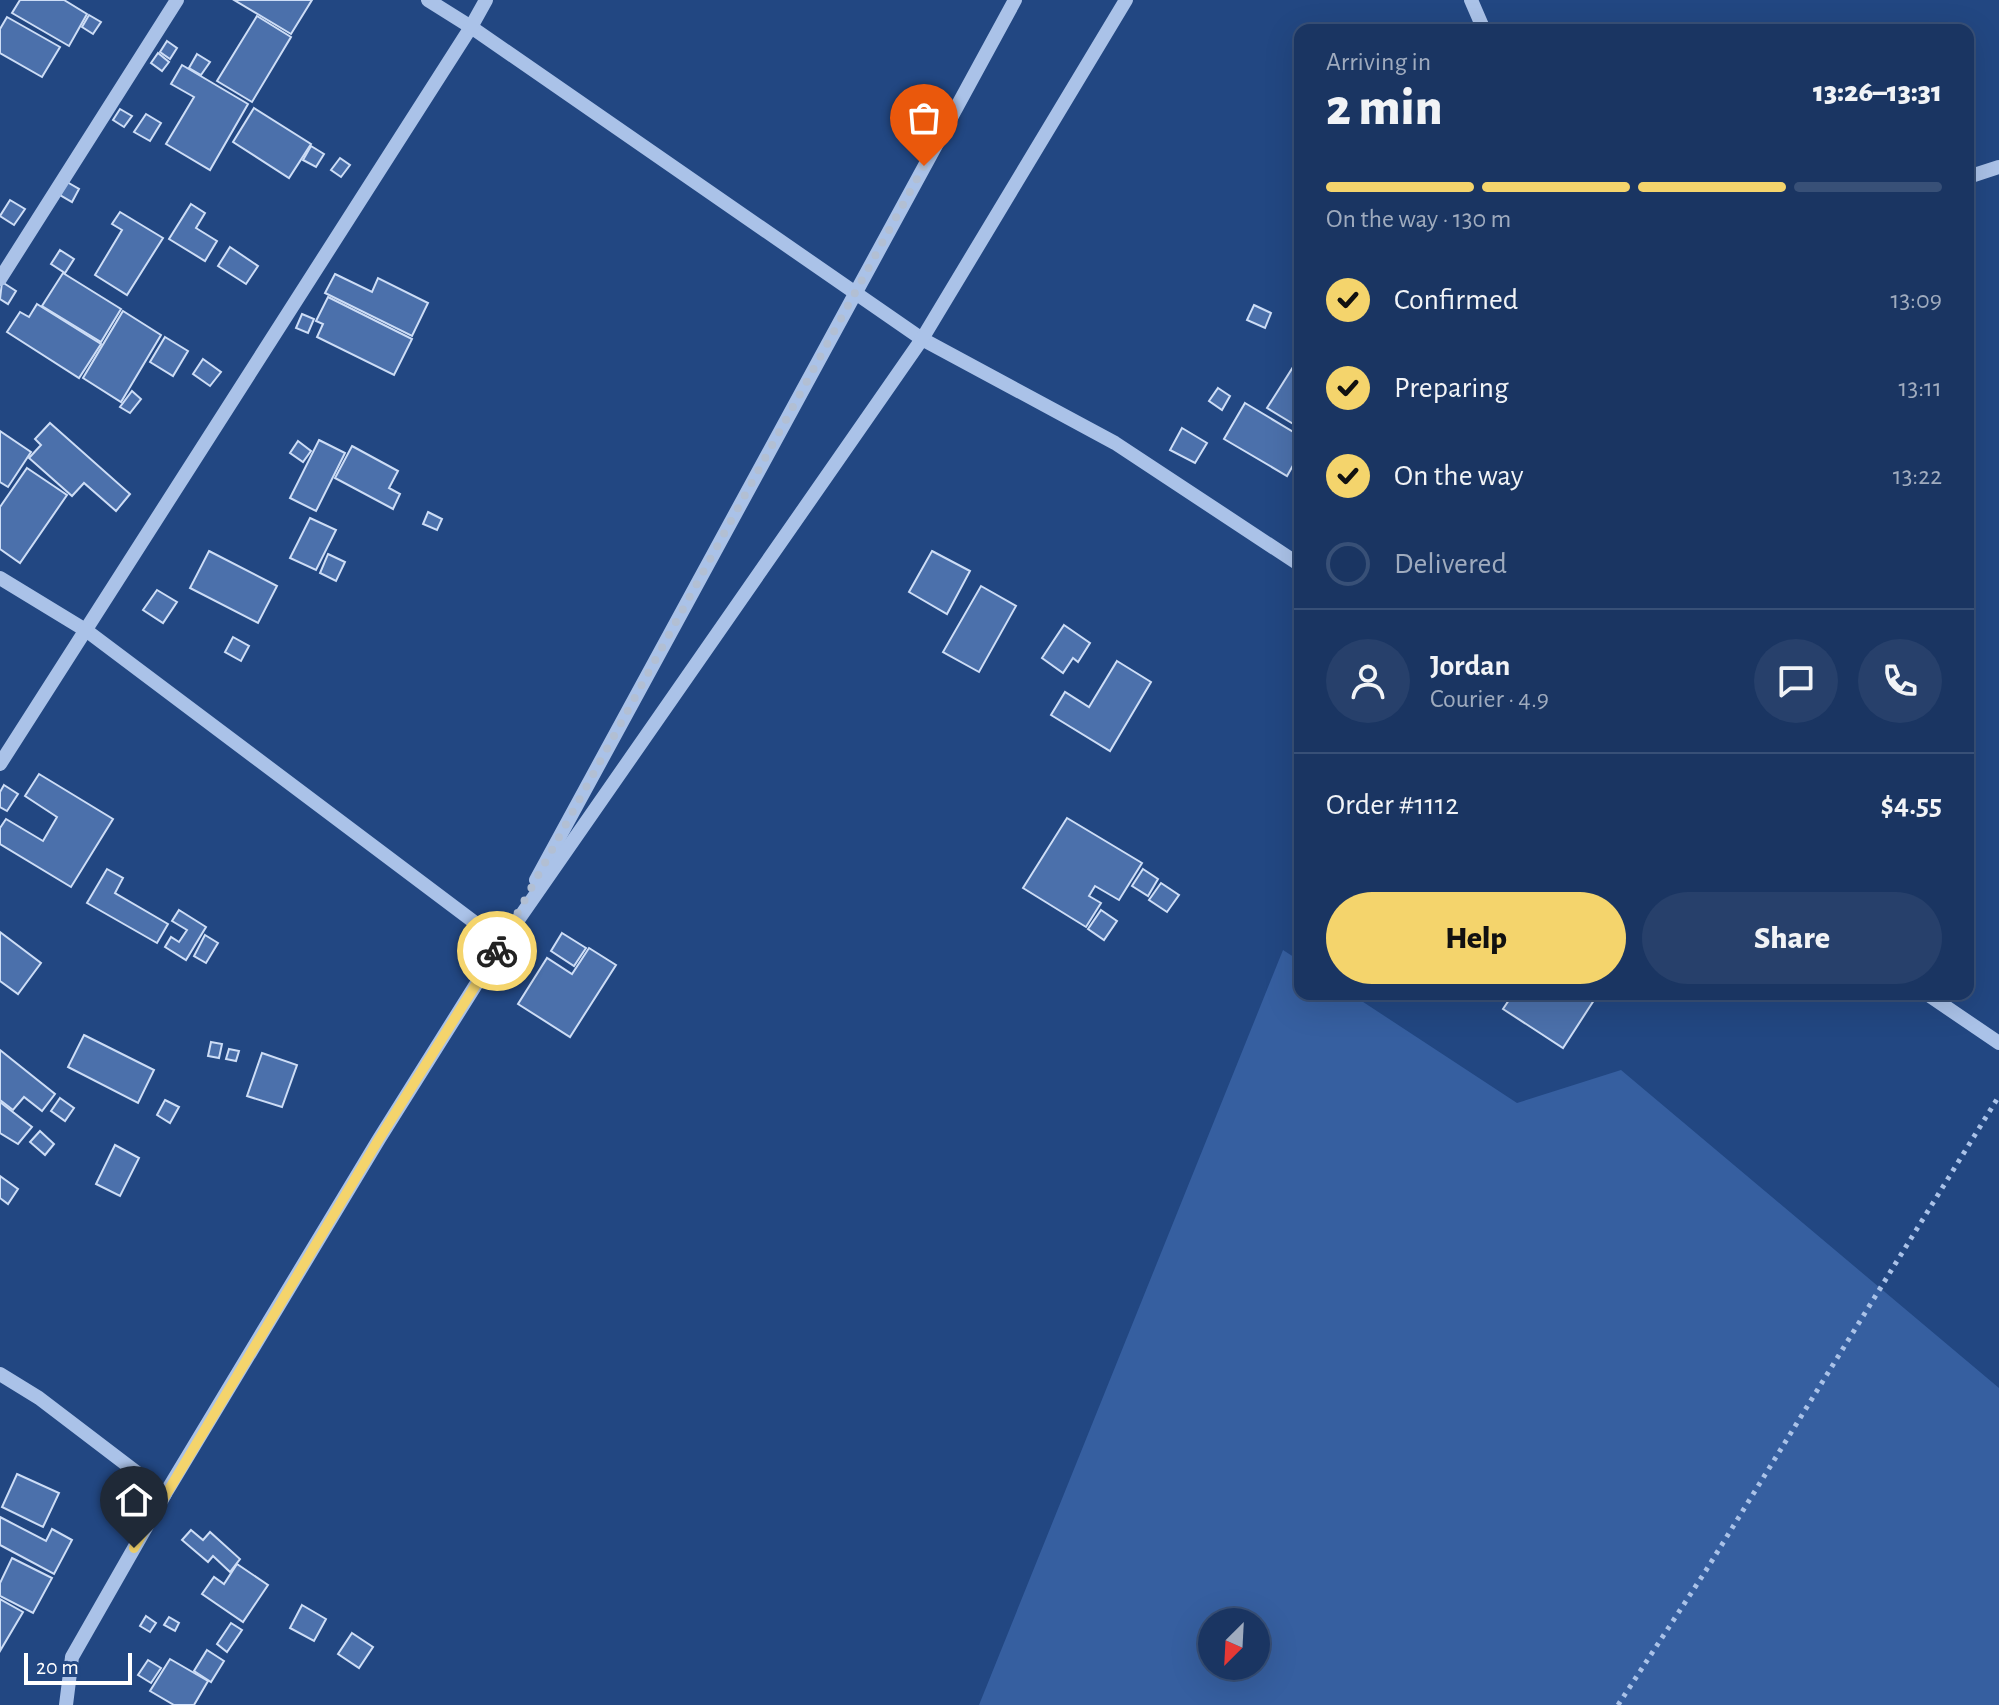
<!DOCTYPE html>
<meta charset="utf-8">
<style>
:root{--surface:#1a3562;--page:#27406b;--text:#f1f3f6;--muted:#9fabbe;--line:#385077;--accent:#f4d46c}
body{margin:0;font-family:"Alegreya Sans",sans-serif;background:var(--page);color:var(--text);height:100vh;display:flex;flex-direction:column;font-size:30px;white-space:nowrap}
*{box-sizing:border-box;margin:0}
p{font-size:26px;color:var(--muted)}
.icon{flex:none;width:44px;height:44px;fill:none;stroke:currentColor;stroke-width:2;stroke-linecap:round;stroke-linejoin:round}
.map{position:relative;flex:1;overflow:hidden}
.drawer{position:absolute;left:1294px;top:24px;width:680px;height:976px;display:flex;flex-direction:column;background:var(--surface);border-radius:16px;box-shadow:0 8px 32px #0002,0 0 0 2px var(--line)}
.drawer>*{flex:none}
.needle{width:52px;rotate:204deg}
.fabs{position:absolute;left:1198px;top:1608px;display:grid;gap:16px}
.fabs a{display:grid;place-items:center;width:72px;height:72px;border-radius:50%;background:var(--surface);box-shadow:0 8px 32px #0002,0 0 0 2px var(--line);font-size:40px}
.scale{position:absolute;left:24px;bottom:20px;width:108px;box-sizing:border-box;padding-left:8px;border:4px solid #fff;border-top:0;font-size:22px;line-height:28px;white-space:nowrap;color:#fff;-webkit-text-stroke:6px #224782;paint-order:stroke}
.pin{position:absolute;display:grid;place-items:center;width:68px;height:68px;color:#fff;margin:-82px -34px;border-radius:50% 50% 50% 0;rotate:-45deg;box-shadow:0 0 8px #0007}
.pin .icon{rotate:45deg}
.courier{position:absolute;display:grid;place-items:center;width:80px;height:80px;margin:-40px;border:6px solid #f4d46c;border-radius:50%;background:#fff;color:#222;box-shadow:0 2px 10px #0007}
.summary em{font-style:normal;font-weight:800}
.summary div{display:flex;flex-direction:column-reverse}
.summary{display:flex;align-items:center;justify-content:space-between;height:136px;padding:0 32px}
h1{font-size:52px;font-weight:800;line-height:60px}
.bar{display:grid;grid-template-columns:repeat(4,1fr);gap:12px 8px;align-content:center;height:96px;padding:0 32px}
.bar i{height:10px;border-radius:6px;background:var(--line)}
.bar .selected{background:var(--accent)}
.bar p{grid-column:span 4}
.line{display:flex;align-items:center;gap:20px;padding:0 32px;border-top:2px solid var(--line)}
.line div{flex:1}
.round{display:grid;place-items:center;flex:none;width:84px;height:84px;border-radius:42px;background:var(--page)}
ol{padding:0 32px;list-style:none}
li{display:flex;align-items:center;gap:24px;height:88px}
li p{margin-inline-start:auto}
li .icon{padding:8px;border-radius:50%;background:var(--accent);color:#111;stroke-width:4}
li:last-child{color:var(--muted)}
li i{width:44px;height:44px;border:4px solid var(--line);border-radius:50%}
.primary-button{display:flex;gap:16px;margin-top:auto;padding:16px 32px}
.primary-button a{flex:1;height:92px;border-radius:48px;background:var(--accent);color:#111;font-size:32px;font-weight:800;line-height:92px;text-align:center}
.primary-button a+a{background:var(--page);color:var(--text)}
.map>svg:first-child{display:block}
.green{fill:#365fa0;fill-rule:evenodd}
.building{fill:#4b70ab;stroke:#cdddf6;stroke-width:2}
.lines{fill:none;stroke-linecap:round;stroke-linejoin:round}
.path{stroke:#aac2e8;stroke-width:5;stroke-dasharray:4 6;stroke-linecap:butt}
.minor{stroke:#aac2e8;stroke-width:14}
.done{stroke:#b2bfd3;stroke-width:8;stroke-dasharray:0 14.4}
.route{stroke:#f4d46c;stroke-width:10}
</style>
<div class="map">
<svg width="1999" height="1705" viewBox="0 0 1999 1705">
<rect width="100%" height="100%" fill="#224782"/>
<path class="green" d="M1283,950L1300,961V994H1351L1517,1103L1621,1070L1999,1388V1705H979ZM1212,1622H1256V1666H1212Z"/>
<g class="building">
<polygon points="20,0 64,0 87,14 69,46 12,13"/>
<polygon points="234,0 312,0 291,34"/>
<polygon points="89,15 101,22 93,34 82,27"/>
<polygon points="257,16 291,37 252,102 217,81"/>
<polygon points="7,17 60,47 42,77 0,53 0,29"/>
<polygon points="167,41 177,48 170,59 160,52"/>
<polygon points="158,53 169,62 162,71 151,63"/>
<polygon points="197,54 210,62 201,75 189,68"/>
<polygon points="182,65 248,104 210,170 166,144 194,97 171,84"/>
<polygon points="254,108 311,144 289,178 233,142"/>
<polygon points="120,109 132,116 124,127 113,120"/>
<polygon points="146,114 161,123 150,141 134,132"/>
<polygon points="311,146 324,154 316,167 303,160"/>
<polygon points="340,158 350,165 341,177 331,170"/>
<polygon points="67,182 79,189 72,202 60,195"/>
<polygon points="10,200 25,209 14,225 0,216"/>
<polygon points="191,204 205,213 196,228 217,241 205,261 169,239"/>
<polygon points="120,212 163,238 127,295 95,275 122,230 112,224"/>
<polygon points="230,247 258,266 246,284 218,266"/>
<polygon points="60,250 74,259 65,273 51,264"/>
<polygon points="63,273 121,309 101,342 42,306"/>
<polygon points="335,274 372,292 378,278 428,303 412,336 325,293"/>
<polygon points="2,282 16,291 8,304 0,299"/>
<polygon points="328,297 412,339 394,375 317,337 323,324 316,321"/>
<polygon points="37,304 101,344 79,378 7,332 20,312 29,317"/>
<polygon points="1254,305 1271,313 1265,328 1247,320"/>
<polygon points="123,311 161,335 121,402 83,378"/>
<polygon points="302,314 314,319 308,333 296,328"/>
<polygon points="165,337 188,351 173,376 150,362"/>
<polygon points="1300,356 1300,428 1267,408"/>
<polygon points="203,359 221,372 210,386 193,374"/>
<polygon points="1218,388 1230,396 1222,410 1209,401"/>
<polygon points="132,391 141,399 130,413 120,407"/>
<polygon points="1245,403 1300,436 1300,453 1287,476 1224,439"/>
<polygon points="50,423 130,494 116,511 84,483 72,496 29,458 41,445 35,439"/>
<polygon points="1182,428 1207,443 1195,463 1170,450"/>
<polygon points="0,431 31,452 8,487 0,482"/>
<polygon points="319,440 345,453 316,511 290,498"/>
<polygon points="298,441 311,451 303,462 290,453"/>
<polygon points="352,446 398,471 389,488 400,494 393,509 335,478"/>
<polygon points="27,468 67,495 20,563 0,549 0,507"/>
<polygon points="428,512 442,519 437,530 423,524"/>
<polygon points="310,518 336,530 316,570 290,558"/>
<polygon points="209,551 277,586 258,623 190,588"/>
<polygon points="932,551 970,571 947,614 909,592"/>
<polygon points="328,554 345,562 336,581 320,573"/>
<polygon points="981,586 1016,606 979,672 943,652"/>
<polygon points="157,590 177,602 163,623 143,610"/>
<polygon points="1064,625 1090,643 1078,662 1073,658 1063,673 1042,658"/>
<polygon points="233,637 249,646 241,661 225,652"/>
<polygon points="1117,661 1151,682 1110,751 1051,715 1065,692 1089,707"/>
<polygon points="39,774 113,819 71,887 0,844 0,828 6,819 43,841 57,817 25,796"/>
<polygon points="4,785 18,794 7,811 0,807 0,792"/>
<polygon points="1067,818 1142,863 1119,900 1095,886 1089,896 1101,903 1086,927 1023,888"/>
<polygon points="107,869 123,878 115,893 168,924 157,943 87,903"/>
<polygon points="1143,869 1158,879 1148,896 1132,886"/>
<polygon points="1161,883 1179,895 1167,912 1149,900"/>
<polygon points="179,910 206,927 186,960 165,947 171,937 179,942 187,930 172,921"/>
<polygon points="1101,910 1117,921 1104,940 1088,929"/>
<polygon points="0,932 41,963 18,994 0,981"/>
<polygon points="562,933 586,948 574,966 551,951"/>
<polygon points="205,935 218,943 206,963 194,956"/>
<polygon points="589,948 616,965 570,1037 518,1004 547,958 572,974"/>
<polygon points="1513,994 1525,994 1529,997 1531,994 1598,994 1563,1048 1503,1009"/>
<polygon points="84,1035 154,1070 138,1103 68,1067"/>
<polygon points="211,1042 222,1044 219,1058 208,1056"/>
<polygon points="229,1049 239,1051 236,1061 226,1059"/>
<polygon points="0,1050 55,1094 42,1111 24,1097 13,1110 0,1100"/>
<polygon points="262,1053 297,1065 282,1107 247,1096"/>
<polygon points="60,1098 74,1108 65,1121 51,1111"/>
<polygon points="165,1100 179,1107 170,1123 157,1115"/>
<polygon points="0,1102 32,1127 18,1144 0,1133"/>
<polygon points="40,1131 54,1144 45,1155 30,1142"/>
<polygon points="115,1145 139,1158 120,1196 96,1184"/>
<polygon points="0,1176 18,1189 8,1204 0,1198"/>
<polygon points="17,1474 59,1493 43,1527 2,1507"/>
<polygon points="0,1517 46,1541 52,1529 72,1540 54,1574 0,1545"/>
<polygon points="191,1530 203,1540 210,1532 240,1559 230,1572 213,1556 208,1562 182,1540"/>
<polygon points="12,1558 52,1578 33,1613 0,1596 0,1583"/>
<polygon points="237,1564 268,1585 243,1622 202,1594 214,1577 224,1584"/>
<polygon points="0,1599 23,1612 0,1651"/>
<polygon points="302,1605 326,1619 314,1641 290,1628"/>
<polygon points="146,1616 156,1623 150,1632 140,1626"/>
<polygon points="169,1617 179,1623 175,1631 164,1625"/>
<polygon points="231,1623 242,1630 227,1652 217,1644"/>
<polygon points="352,1633 373,1647 359,1668 338,1654"/>
<polygon points="207,1650 224,1661 211,1682 194,1671"/>
<polygon points="170,1659 208,1681 194,1705 174,1705 150,1691"/>
<polygon points="148,1660 161,1668 151,1683 138,1675"/>
</g>
<g class="lines">
<polyline class="path" points="1618,1705 1705,1572 1999,1096"/>
<g class="minor">
<polyline points="428,0 471,27 922,339 1115,443 1300,565"/>
<polyline points="1471,0 1484,30"/>
<polyline points="1968,177 1999,167"/>
<polyline points="0,279 177,0"/>
<polyline points="0,578 87,631 502,943 505,937"/>
<polyline points="0,764 471,27 486,0"/>
<polyline points="536,880 1015,0"/>
<polyline points="1927,994 1999,1043"/>
<polyline points="0,1374 39,1398 165,1494"/>
<polyline points="66,1705 72,1657 165,1494 379,1139 502,943 922,339 1126,0"/>
</g>
</g>
<g class="lines">
<polyline class="done" points="497,951 924,166"/>
<polyline class="route" points="134,1548 379,1139 497,951"/>
</g>
</svg>
<div class="fabs">
<a><svg class="needle" viewBox="-14 -14 28 28"><path d="M0-13l5 13h-10z" fill="#e53935"/><path d="M0 13l5-13h-10z" fill="#9fabbe"/></svg></a>
</div>
<div class="scale">20 m</div>
<div class="pin" style="left:924px;top:166px;background:#ea580c"><svg class="icon" aria-label="bag" viewBox="0 0 24 24"><path d="M5 8h14l-1 12H6zM9 8a3 3 0 0 1 6 0"/></svg></div>
<div class="pin" style="left:134px;top:1548px;background:#1f2937"><svg class="icon" aria-label="home" viewBox="0 0 24 24"><path d="M3 11l9-7 9 7M6 9v11h12V9"/></svg></div>
<div class="courier" style="left:497px;top:951px"><svg class="icon" aria-label="bike" viewBox="0 0 24 24"><circle cx="6" cy="16" r="4"/><circle cx="18" cy="16" r="4"/><path d="M6 16l4-8h5l3 8M10 8l3 8H6M13 5h3"/></svg></div>
<section class="drawer">
<div class="summary"><div><h1>2 min</h1><p>Arriving in</p></div><em>13:26–13:31</em></div>
<div class="bar"><i class="selected"></i><i class="selected"></i><i class="selected"></i><i></i><p>On the way · 130 m</p></div>
<ol>
<li><svg class="icon" aria-label="check" viewBox="0 0 24 24"><path d="M5 12l5 5 9-10"/></svg>Confirmed<p>13:09</p></li>
<li><svg class="icon" aria-label="check" viewBox="0 0 24 24"><path d="M5 12l5 5 9-10"/></svg>Preparing<p>13:11</p></li>
<li><svg class="icon" aria-label="check" viewBox="0 0 24 24"><path d="M5 12l5 5 9-10"/></svg>On the way<p>13:22</p></li>
<li><i></i>Delivered</li>
</ol>
<div class="line" style="height:144px"><a class="round"><svg class="icon" aria-label="person" viewBox="0 0 24 24"><circle cx="12" cy="8" r="4"/><path d="M4 21q1-7 8-7t8 7"/></svg></a><div><b>Jordan</b><p>Courier · 4.9</p></div><a class="round"><svg class="icon" aria-label="chat" viewBox="0 0 24 24"><path d="M4 5h16v11H9l-5 4z"/></svg></a><a class="round"><svg class="icon" aria-label="phone" viewBox="0 0 24 24"><path d="M5 4h4l2 5-3 2q2 4 5 5l2-3 5 2v4C11 20 4 13 5 4z"/></svg></a></div>
<div class="line" style="height:104px"><div>Order #1112</div><b>$4.55</b></div>
<div class="primary-button"><a>Help</a><a>Share</a></div>
</section>
</div>
